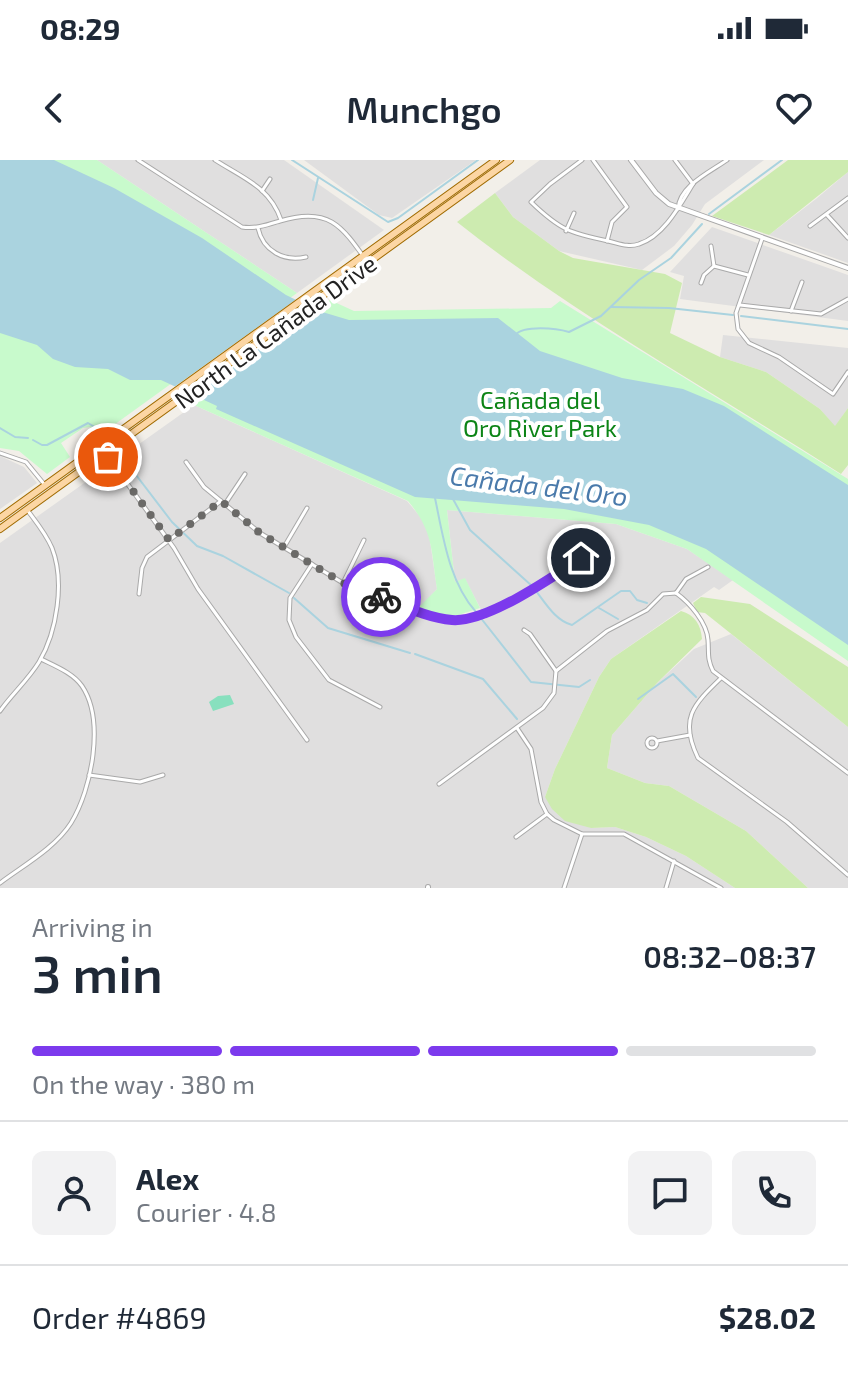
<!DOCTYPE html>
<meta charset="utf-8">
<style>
:root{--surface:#fff;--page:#f2f2f3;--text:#1f2937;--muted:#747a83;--line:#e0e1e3;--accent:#7c3aed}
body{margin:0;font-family:"Exo 2",sans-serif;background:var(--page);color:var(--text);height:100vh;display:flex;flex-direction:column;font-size:30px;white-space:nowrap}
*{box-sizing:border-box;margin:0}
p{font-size:26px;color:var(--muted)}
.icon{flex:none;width:44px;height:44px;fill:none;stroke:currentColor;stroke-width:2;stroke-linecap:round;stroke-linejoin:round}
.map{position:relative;height:728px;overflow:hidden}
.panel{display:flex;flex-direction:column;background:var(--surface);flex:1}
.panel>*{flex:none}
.pin{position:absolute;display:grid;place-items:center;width:68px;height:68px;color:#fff;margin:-34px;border:4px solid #fff;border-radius:50%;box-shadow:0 2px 8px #0007}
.courier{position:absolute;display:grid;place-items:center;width:80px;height:80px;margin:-40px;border:6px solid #7c3aed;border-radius:50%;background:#fff;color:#222;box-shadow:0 2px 10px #0007}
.overview em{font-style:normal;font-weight:600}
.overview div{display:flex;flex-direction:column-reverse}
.overview{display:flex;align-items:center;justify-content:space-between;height:136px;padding:0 32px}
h1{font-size:52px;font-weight:600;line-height:60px}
.bar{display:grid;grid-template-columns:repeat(4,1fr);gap:12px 8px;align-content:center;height:96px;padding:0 32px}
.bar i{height:10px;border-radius:6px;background:var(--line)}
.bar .current{background:var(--accent)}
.bar p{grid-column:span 4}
.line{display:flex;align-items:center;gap:20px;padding:0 32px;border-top:2px solid var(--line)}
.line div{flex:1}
.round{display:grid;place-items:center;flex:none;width:84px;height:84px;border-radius:12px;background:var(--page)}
.status{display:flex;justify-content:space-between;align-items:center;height:56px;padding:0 40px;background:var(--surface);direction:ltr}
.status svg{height:22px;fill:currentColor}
header{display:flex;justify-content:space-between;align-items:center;height:104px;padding:0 32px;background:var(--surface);font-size:36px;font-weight:600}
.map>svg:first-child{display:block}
.residential{fill:#e0dfdf}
.grass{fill:#cdebb0}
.park{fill:#c8facc}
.pitch{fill:#88e0be}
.water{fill:#aad3df}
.pier{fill:#fff}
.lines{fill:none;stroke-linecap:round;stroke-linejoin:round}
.stream{stroke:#aad3df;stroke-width:2}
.minor-casing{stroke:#a9a9a9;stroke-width:5}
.tertiary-casing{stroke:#a9a9a9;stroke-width:6}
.primary-casing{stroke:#a06b00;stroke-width:8}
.minor{stroke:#fff;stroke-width:3}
.tertiary{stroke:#fff;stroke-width:4}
.primary{stroke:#fcd6a4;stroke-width:6}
.done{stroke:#6b6a68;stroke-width:8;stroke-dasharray:0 14.4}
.route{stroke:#7c3aed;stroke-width:10}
.labels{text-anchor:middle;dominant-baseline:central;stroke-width:8;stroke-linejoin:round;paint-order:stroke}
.street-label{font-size:24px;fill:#222;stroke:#fff}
.park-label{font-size:24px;fill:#0c8416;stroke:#fff}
.water-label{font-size:26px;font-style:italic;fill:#4a7aab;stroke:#fff}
</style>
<div class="status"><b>08:29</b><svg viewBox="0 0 49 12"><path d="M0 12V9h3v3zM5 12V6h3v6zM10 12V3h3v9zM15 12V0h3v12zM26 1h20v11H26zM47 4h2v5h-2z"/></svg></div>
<header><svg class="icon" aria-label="back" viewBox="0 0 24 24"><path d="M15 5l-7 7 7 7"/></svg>Munchgo<svg class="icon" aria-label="heart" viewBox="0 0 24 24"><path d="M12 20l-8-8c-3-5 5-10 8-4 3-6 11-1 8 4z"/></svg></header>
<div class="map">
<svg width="848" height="728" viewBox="0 0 848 728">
<rect width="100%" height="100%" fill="#f2efe9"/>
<g class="residential">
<polygon points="97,0 284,0 384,70 297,133"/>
<polygon points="304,0 476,0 392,58 379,55"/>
<polygon points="540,0 764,0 705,44 692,65 674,86 642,110 559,91 513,57 495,33"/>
<polygon points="848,12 848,103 769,75 816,39"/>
<polygon points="712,67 848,115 848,161 680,139 684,116 670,112"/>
<polygon points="723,175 848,188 848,248 835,267 820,249 766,212 720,197"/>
<polygon points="194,245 407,341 423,360 429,374 437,429 415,454 442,463 454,465 486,459 465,419 455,422 447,350 616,364 687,389 733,420 719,430 714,427 611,499 599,517 555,609 545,637 591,668 615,667 646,677 686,696 735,728 0,728 0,383"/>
<polygon points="0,296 24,307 37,323 0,349"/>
<polygon points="731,474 848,567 848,728 808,728 746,671 669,626 645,623 607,608 612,575 657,523 694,489"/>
</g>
<g class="grass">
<polygon points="788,0 848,0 848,12 769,75 712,56"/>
<path d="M495,33L513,57L559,91L573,98L665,114L682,123L670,173L720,197L766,212L820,249L835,266L848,248V305L841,314C712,231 577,157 457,62Z"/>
<polygon points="701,437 750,444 848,507 848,567 705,453 697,452 693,443"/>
<path d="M681,451C695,455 701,465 702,479L657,523L612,575L607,608L645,623L669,626L746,671L808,728H735L686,696L646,677L615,667L591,668L565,661L552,649L545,637L555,609L599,517L611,499Z"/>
</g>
<g class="park">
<polygon points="0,0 97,0 297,133 100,275 90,267 83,268 61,283 70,297 47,314 19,291 0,288"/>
<path d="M330,140L354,151L551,148L560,141L848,319V501L687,389L616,364L447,350L455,422L465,418L480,448L452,457L417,449L437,429C431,391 434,372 408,341L194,245Z"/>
</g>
<polygon class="pitch" points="230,535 234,544 213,551 209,542 218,536"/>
<polygon class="water" points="0,0 54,0 114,28 202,78 286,135 319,151 349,160 498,158 540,191 622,218 683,229 724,246 848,325 848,485 706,389 649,365 564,349 415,337 216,249 217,246 161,220 130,220 108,209 75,207 53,199 37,185 0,173"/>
<polygon class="pier" points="305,133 324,141 186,242 166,233"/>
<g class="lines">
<g class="stream">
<polyline points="292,0 388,62 398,58 478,0"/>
<polyline points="313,40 318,18"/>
<polyline points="709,54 782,0"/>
<polyline points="611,147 669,148 733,155"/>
<polyline points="741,156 848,169"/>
<path d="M515,175C524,165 556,168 569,172L601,156L639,120L671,98L702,64"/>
<polyline points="0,268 15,277 28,278"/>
<polyline points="33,280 42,285 47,285 88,263 103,272"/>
<polyline points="120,294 172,362 197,386 223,396 289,433"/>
<path d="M435,338C443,376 449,422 476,452"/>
<polyline points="453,339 470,370 532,426"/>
<path d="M536,431C546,444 556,461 572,465L621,431H630L637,440L647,443"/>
<polyline points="294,438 328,468 410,493"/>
<polyline points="599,448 618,459"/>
<polyline points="480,457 531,522 579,527 590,520"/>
<polyline points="415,494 483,519 517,559"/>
<polyline points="638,539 673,514 696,537"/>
</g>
<g class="minor-casing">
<g id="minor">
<path d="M138,0L242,67C256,69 267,65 280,61C329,46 342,66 368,103"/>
<path d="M215,0C243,18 270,27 281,60"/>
<path d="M582,0L550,24L531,42C560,70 570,73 608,81C618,83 628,88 639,84C664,76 680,45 693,24"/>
<polyline points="593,0 627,47 612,62 607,81"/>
<polyline points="675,0 693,24"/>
<polyline points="262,31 270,19"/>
<path d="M678,49C679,26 710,12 727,0"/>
<polyline points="827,55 848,78"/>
<polyline points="810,66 848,38"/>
<path d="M258,68C263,91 284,102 306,97"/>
<polyline points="566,71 574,53"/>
<polyline points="762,79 736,153 738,169 749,183 779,197 833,234 848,212"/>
<polyline points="711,86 714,106"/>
<polyline points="701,123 704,115 714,106 748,115"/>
<polyline points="740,145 821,154 848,139"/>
<polyline points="791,151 802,122"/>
<polyline points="100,286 174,388 198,429 307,580"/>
<polyline points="0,293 26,302 44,324"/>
<polyline points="186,302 204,327 260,373 343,423 434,457 456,461 483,453 524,434 581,398"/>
<polyline points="225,344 245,314"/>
<polyline points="284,387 307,348"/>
<polyline points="312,404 290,438 289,460 296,477 329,520 380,547"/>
<polyline points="343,423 364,380"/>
<path d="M676,433C690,443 707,463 708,480C709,493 707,499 713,511L848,613"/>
<polyline points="676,433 686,419 708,407"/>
<polyline points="139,434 142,408 147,397 221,341"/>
<polyline points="383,438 396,405"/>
<polyline points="524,470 530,474 556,511"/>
<path d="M721,518C693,545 679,559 698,598L787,662L848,715"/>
<path d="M0,551C12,534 28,520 39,502C57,472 65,421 52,388C46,374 37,363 28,351"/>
<polyline points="517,568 531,589 541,642 547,654 554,660 582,674 624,674 721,728"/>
<circle cx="652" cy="583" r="5"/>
<polyline points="657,581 690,575"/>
<polyline points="89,615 140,622 163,615"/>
<polyline points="439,624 543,548 554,533 556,511 607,471 647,450 663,434 676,433"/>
<polyline points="516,677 547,654"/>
<path d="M0,723C24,705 55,688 71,663C92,629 105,560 82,526C73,513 55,506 41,499"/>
<polyline points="564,728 582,674"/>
<polyline points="666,728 674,701"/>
</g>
</g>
<g class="tertiary-casing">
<g id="tertiary">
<polyline points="631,0 656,33 669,44 848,108"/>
<polyline points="428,727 428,728"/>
</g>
</g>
<g class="primary-casing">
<g id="primary">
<polyline points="0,358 496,0"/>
<polyline points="0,369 510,0"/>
</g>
</g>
<use href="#minor" class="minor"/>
<use href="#tertiary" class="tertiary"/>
<use href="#primary" class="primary"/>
</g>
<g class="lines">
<polyline class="done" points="108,297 169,380 221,341 260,373 343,423 381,437"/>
<path class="route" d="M381,437C404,446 428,458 452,460C486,463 553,417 581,398"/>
</g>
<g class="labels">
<g class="street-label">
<text transform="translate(275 171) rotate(-36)">North La Cañada Drive</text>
</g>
<g class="park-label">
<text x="540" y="239">Cañada del<tspan x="540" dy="28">Oro River Park</tspan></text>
</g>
<g class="water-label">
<text transform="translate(539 325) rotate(7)">Cañada del Oro</text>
</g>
</g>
</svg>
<div class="pin" style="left:108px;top:297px;background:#ea580c"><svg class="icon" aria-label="bag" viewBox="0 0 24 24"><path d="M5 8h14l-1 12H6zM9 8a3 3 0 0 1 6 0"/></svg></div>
<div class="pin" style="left:581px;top:398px;background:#1f2937"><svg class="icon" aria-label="home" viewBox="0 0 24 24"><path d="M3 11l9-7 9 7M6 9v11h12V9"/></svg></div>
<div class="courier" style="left:381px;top:437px"><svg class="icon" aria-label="bike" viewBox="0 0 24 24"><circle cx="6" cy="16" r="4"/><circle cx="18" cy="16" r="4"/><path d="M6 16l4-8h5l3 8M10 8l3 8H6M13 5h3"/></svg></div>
</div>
<section class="panel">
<div class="overview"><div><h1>3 min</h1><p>Arriving in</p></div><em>08:32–08:37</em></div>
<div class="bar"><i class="current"></i><i class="current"></i><i class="current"></i><i></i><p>On the way · 380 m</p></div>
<div class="line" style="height:144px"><a class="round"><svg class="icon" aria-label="person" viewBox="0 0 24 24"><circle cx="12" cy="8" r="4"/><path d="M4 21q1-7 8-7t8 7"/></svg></a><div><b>Alex</b><p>Courier · 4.8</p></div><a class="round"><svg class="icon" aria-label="chat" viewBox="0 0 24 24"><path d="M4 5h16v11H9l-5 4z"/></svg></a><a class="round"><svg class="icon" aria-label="phone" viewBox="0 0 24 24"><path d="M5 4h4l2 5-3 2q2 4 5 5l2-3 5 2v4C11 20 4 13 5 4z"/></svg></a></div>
<div class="line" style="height:104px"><div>Order #4869</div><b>$28.02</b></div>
</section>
